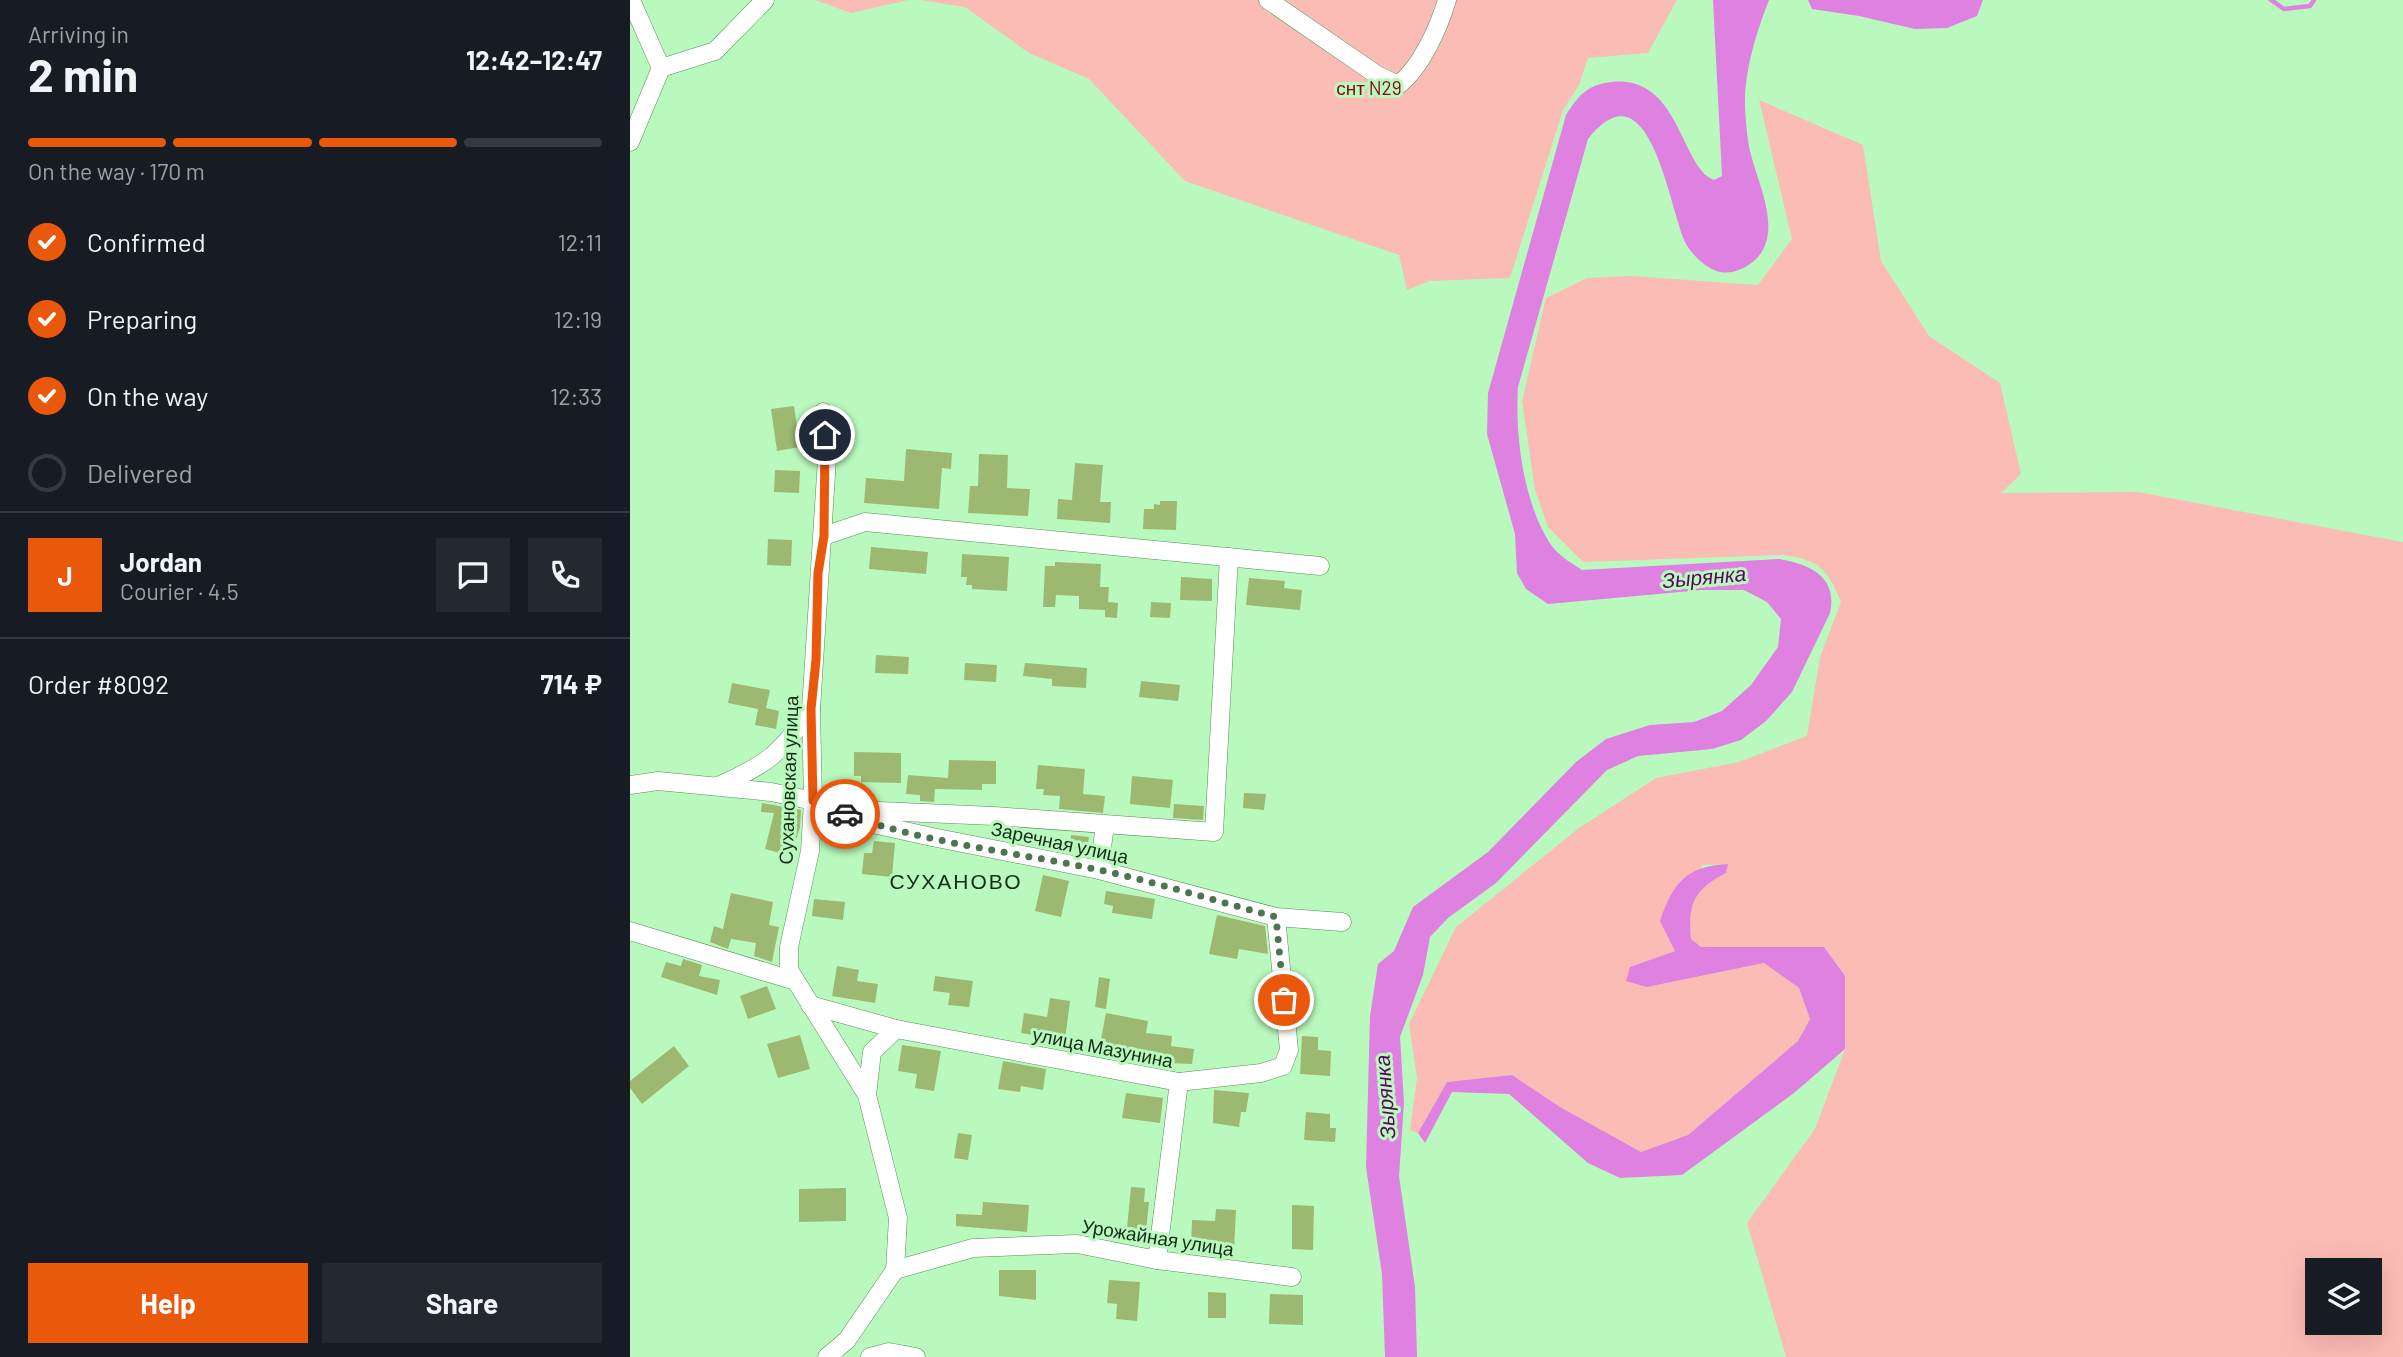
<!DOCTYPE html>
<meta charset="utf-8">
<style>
:root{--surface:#171b24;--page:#242831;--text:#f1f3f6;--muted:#9ea1a6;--line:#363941;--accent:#ea580c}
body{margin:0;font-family:Barlow,sans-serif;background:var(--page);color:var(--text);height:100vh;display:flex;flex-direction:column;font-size:26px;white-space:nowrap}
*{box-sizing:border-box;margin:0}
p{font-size:23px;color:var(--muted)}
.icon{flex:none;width:38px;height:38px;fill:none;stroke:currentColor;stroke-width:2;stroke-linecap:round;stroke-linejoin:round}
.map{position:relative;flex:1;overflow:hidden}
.sheet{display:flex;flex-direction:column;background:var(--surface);width:630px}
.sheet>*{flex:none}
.buttons{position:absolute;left:1675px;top:1258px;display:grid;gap:14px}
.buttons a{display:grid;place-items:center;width:77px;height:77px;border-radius:0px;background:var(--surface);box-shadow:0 7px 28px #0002;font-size:35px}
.pin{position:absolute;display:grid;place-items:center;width:60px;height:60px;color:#fff;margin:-30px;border:4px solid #fff;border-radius:50%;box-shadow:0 2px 7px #0007}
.courier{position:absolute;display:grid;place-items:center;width:70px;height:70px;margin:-35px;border:5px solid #ea580c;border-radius:50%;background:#fff;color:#222;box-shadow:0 2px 9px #0007}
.head em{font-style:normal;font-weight:700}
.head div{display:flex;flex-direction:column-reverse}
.head{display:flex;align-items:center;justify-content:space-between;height:119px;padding:0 28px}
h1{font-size:46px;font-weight:700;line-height:52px}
.bar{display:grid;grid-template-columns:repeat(4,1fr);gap:10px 7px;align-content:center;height:84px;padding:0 28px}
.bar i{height:9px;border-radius:5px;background:var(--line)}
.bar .active{background:var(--accent)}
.bar p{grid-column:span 4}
.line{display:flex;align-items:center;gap:18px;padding:0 28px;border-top:2px solid var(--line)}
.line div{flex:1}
.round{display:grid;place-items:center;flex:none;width:74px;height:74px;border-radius:0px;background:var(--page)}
ol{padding:0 28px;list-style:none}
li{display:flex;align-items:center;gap:21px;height:77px}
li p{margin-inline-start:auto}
li .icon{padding:7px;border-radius:50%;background:var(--accent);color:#fff;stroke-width:4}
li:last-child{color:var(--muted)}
li i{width:38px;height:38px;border:4px solid var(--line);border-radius:50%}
.primary-button{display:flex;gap:14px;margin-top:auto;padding:14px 28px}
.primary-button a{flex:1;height:80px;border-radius:0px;background:var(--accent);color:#fff;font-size:28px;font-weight:700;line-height:80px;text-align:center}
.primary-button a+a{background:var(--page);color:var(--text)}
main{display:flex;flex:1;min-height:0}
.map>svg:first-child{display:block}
.green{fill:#fbbcb5;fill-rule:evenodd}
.water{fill:#df81e1}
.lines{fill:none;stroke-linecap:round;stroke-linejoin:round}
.stream{stroke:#df81e1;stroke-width:4.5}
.building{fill:#9db971}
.minor-casing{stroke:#548f59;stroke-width:19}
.minor{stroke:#fff;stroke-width:18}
.done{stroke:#4f7451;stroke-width:7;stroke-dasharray:0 12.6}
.route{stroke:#ea580c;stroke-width:9}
.labels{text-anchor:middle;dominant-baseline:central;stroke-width:6;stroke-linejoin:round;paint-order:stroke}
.park-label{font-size:19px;fill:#880711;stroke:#baf9bd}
.street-label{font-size:19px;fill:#152d17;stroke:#baf9bd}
.water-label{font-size:21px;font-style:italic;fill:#5d0162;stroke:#baf9bd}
.neighbourhood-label{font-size:21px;letter-spacing:2px;fill:#152d17;stroke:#baf9bd}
</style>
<main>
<section class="sheet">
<div class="head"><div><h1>2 min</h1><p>Arriving in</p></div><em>12:42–12:47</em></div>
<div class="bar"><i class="active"></i><i class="active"></i><i class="active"></i><i></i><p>On the way · 170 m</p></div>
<ol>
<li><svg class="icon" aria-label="check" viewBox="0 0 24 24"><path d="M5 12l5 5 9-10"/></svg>Confirmed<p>12:11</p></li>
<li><svg class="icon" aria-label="check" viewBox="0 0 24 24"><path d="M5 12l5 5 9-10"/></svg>Preparing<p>12:19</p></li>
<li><svg class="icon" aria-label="check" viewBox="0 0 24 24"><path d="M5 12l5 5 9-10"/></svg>On the way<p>12:33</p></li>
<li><i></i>Delivered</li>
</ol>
<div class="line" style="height:126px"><b class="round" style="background:var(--accent);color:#fff">J</b><div><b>Jordan</b><p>Courier · 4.5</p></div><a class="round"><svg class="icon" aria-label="chat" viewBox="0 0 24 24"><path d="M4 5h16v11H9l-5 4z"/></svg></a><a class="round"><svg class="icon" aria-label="phone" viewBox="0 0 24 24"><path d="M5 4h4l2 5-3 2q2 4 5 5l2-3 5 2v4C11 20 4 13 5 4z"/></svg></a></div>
<div class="line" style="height:91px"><div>Order #8092</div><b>714 ₽</b></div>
<div class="primary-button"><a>Help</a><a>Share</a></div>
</section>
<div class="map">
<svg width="1773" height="1357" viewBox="0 0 1773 1357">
<rect width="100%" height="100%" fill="#baf9bd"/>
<g class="green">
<polygon points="185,0 278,0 221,13"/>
<polygon points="290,0 1047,0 1018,53 958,58 949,85 933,110 880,278 799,281 777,290 769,255 555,181 459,79 399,53 335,7"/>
<path d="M1129,100L1233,145L1251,261L1299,336L1370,383L1391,474L1371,493L1508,492L1773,542V1357H1156L1117,1223L1185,1129L1215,1049V976L1095,948L1070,947L1061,939C1058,903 1062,890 1096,873L1097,864L1072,865L1045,951L1001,967L1017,987L1134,963L1169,988L1180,1019L1168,1041L1058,1135L1011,1152L930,1107L882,1075L817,1082L788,1133L780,1130L787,1078L779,1024L826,927L949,828L1026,778L1109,762L1177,736L1190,657L1211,602C1197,569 1190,560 1153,555L953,562L918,527L905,490L892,401L916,298L957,278L1001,276L1128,285L1162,239ZM1687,1270H1740V1323H1687Z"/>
</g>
<g class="water">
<path d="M1083,0H1139C1126,33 1114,72 1115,108C1116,122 1117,138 1120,151C1128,185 1157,238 1120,264C1111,270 1102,274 1090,272C1076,269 1061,254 1055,242C1038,203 1019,62 958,139L888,387C885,435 893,500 919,542C926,554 941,563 952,570L1149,559C1180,564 1208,577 1200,613L1162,692L1136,721L1111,740L1082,749L1008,756L977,770L866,883L818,918L800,937L793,975L770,1037L774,1103L769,1176L785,1287L787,1357H755L752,1274L736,1167L740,1016L748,964L764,951L783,907L858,852L946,762L976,739L1020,725L1064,722L1092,711L1121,685L1148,647L1151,619L1137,602L1114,590H1072L918,604L896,589L887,573L885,534L857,434L858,393L936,115C949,95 957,85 981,82C1050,74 1050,167 1084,180L1092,176Z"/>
<polygon points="1178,0 1353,0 1347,16 1317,28 1285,29 1229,16 1182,9"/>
<path d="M1098,864L1096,873C1063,890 1058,904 1061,939L1071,947H1194L1215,976V1049L1164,1093L1052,1175L990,1178L958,1163L879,1094L822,1092L795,1143L788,1133L817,1082L882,1075L930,1107L1011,1152L1058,1135L1168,1041L1180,1019L1169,988L1134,963L1017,987L996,981L1000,967L1045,951L1030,921C1043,883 1056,866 1098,864Z"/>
</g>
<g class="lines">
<polyline class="stream" points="1641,0 1654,9 1680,6 1684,0"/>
</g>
<g class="building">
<polygon points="164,406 170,447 147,451 141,409"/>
<polygon points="276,449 322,453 321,469 312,468 309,509 234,503 236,478 274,481"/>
<polygon points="349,454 378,455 377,488 400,489 398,516 338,513 340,486 348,486"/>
<polygon points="445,463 473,465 470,502 481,502 480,523 427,519 428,499 442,500"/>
<polygon points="145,470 170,471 169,493 144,492"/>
<polygon points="530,501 547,501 546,530 513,529 514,509 524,509 524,504 530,505"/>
<polygon points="138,539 162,540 161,566 137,565"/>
<polygon points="241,547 298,552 296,574 239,569"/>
<polygon points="332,554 379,557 377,591 342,589 342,585 336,585 337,577 331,577"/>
<polygon points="425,562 471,564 470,587 479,587 478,602 488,603 487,618 475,617 475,610 449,609 449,596 426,595 425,607 413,607 415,566 425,566"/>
<polygon points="551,577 582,579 582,601 550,600"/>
<polygon points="619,578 655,581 654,588 672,590 670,610 616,605"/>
<polygon points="521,602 541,603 540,618 520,617"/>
<polygon points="246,655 279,657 278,674 245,673"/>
<polygon points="335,663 367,665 366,682 334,680"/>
<polygon points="395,663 457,668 456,688 422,686 422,679 393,676"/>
<polygon points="511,681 550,685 548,701 509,697"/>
<polygon points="102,683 140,690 136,708 149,711 146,729 125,725 128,709 98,703"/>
<polygon points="224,752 271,753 271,783 231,782 231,776 224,776"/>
<polygon points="319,760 366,761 366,784 352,784 352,790 305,789 304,802 290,801 290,795 276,794 278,775 318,778"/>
<polygon points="408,765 455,769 453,794 475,796 473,813 429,809 430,796 413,795 414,789 406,789"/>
<polygon points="502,776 543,780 540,808 500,804"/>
<polygon points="614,793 636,794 634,810 613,808"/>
<polygon points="132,803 171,810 170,827 161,856 135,849 144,813 131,812"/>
<polygon points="544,804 574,806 573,820 543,818"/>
<polygon points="441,835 459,837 457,850 440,848"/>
<polygon points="244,841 265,843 262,877 232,874 234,853 242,853"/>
<polygon points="413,875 439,881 431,917 405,911"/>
<polygon points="476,891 525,899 522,919 482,913 483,906 474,904"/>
<polygon points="101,893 143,902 139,925 149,927 142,962 124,956 126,943 101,939 98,949 80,942 84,926 93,929"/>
<polygon points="184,899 215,902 213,920 182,916"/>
<polygon points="587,915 635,926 638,954 609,949 607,959 579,954"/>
<polygon points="53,959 72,965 69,976 90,980 87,995 31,977 36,962 51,966"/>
<polygon points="207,966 229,970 227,981 248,984 245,1003 202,996"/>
<polygon points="305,976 343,981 339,1007 318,1005 320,993 303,991"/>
<polygon points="469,977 480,979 476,1009 465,1007"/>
<polygon points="137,986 146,1009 118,1019 110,996"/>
<polygon points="420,998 440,1001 435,1040 391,1033 394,1013 417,1017"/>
<polygon points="476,1013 518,1021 516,1033 542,1036 541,1046 564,1049 562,1064 513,1062 514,1052 470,1044"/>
<polygon points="170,1035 180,1069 148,1078 137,1044"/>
<polygon points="672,1036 688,1037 688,1050 701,1051 700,1076 670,1074"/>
<polygon points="272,1045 311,1051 304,1091 285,1088 287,1074 268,1071"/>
<polygon points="44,1046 59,1066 12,1104 0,1088 0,1081"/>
<polygon points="373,1061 416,1069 413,1090 391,1086 390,1092 368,1089"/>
<polygon points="584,1090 619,1093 616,1112 611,1112 609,1127 583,1123"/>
<polygon points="496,1093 533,1098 530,1123 492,1118"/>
<polygon points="676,1112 700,1114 700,1128 706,1128 705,1142 674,1140"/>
<polygon points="328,1133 342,1135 338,1160 324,1158"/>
<polygon points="501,1187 515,1188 514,1202 519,1202 515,1240 496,1238"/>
<polygon points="216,1188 216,1221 169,1222 169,1189"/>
<polygon points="353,1202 399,1205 397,1232 326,1226 326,1214 352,1215"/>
<polygon points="662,1205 684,1206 683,1250 662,1249"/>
<polygon points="586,1209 606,1210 604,1250 561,1248 562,1220 585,1221"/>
<polygon points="369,1270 406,1270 406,1300 369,1296"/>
<polygon points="479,1280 510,1282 507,1321 486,1319 487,1304 477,1303"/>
<polygon points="578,1292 596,1293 596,1318 578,1318"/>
<polygon points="640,1294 673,1295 673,1325 639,1324"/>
</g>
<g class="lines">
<g class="minor-casing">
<g id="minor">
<path d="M638,0L747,75L768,85C791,68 809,27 817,0"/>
<polyline points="31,68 85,51 135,0"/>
<polyline points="0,142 31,68 1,0"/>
<polyline points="193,412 197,459 181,709 183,801 180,851 159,947 159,970 237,1095 268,1218 265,1270 217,1340 197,1357"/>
<polyline points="194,536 235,522 690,566"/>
<polyline points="0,785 28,781 141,792 226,810 364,816 584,832 599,557"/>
<path d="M88,786C136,765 151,754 181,709"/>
<polyline points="219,815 243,824 302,837 469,870 646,917 712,922"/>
<polyline points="469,870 475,825"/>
<polyline points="0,931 162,980"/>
<polyline points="180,1005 266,1029 549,1082 631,1073 653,1066 659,1050 646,917"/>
<polyline points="237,1095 242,1052 266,1029"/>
<polyline points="527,1260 549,1082"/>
<polyline points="265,1270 343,1248 447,1244 527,1260 662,1277"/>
<polyline points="240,1357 259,1352 286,1357"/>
</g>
</g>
<use href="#minor" class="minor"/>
</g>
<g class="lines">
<path class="done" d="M215,814C295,843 383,852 465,869C526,882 586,901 646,917L654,1000"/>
<polyline class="route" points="195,435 194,536 188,573 186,660 181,709 183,801 215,814"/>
</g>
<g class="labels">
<g class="park-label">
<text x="739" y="87">снт N29</text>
</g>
<g class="street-label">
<text transform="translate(158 780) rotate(-88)">Сухановская улица</text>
<text transform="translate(430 842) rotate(12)">Заречная улица</text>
<text transform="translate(473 1047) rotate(11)">улица Мазунина</text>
<text transform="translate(528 1237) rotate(9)">Урожайная улица</text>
</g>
<g class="water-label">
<text transform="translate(1074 576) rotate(-5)">Зырянка</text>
<text transform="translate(754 1097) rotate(-94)">Зырянка</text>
</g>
<g class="neighbourhood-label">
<text x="326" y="880">СУХАНОВО</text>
</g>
</g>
</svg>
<div class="buttons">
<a><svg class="icon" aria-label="layers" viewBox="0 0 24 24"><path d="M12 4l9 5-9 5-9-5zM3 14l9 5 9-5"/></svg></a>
</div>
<div class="pin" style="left:654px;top:1000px;background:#ea580c"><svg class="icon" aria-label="bag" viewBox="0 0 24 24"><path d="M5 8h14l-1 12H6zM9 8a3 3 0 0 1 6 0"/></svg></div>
<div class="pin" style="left:195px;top:435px;background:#1f2937"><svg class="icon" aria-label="home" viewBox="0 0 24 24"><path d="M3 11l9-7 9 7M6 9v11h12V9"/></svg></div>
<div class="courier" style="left:215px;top:814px"><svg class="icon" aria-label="car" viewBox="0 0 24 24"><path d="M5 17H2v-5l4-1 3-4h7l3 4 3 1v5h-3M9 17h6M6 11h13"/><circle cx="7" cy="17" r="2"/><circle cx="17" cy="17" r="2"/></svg></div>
</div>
</main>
